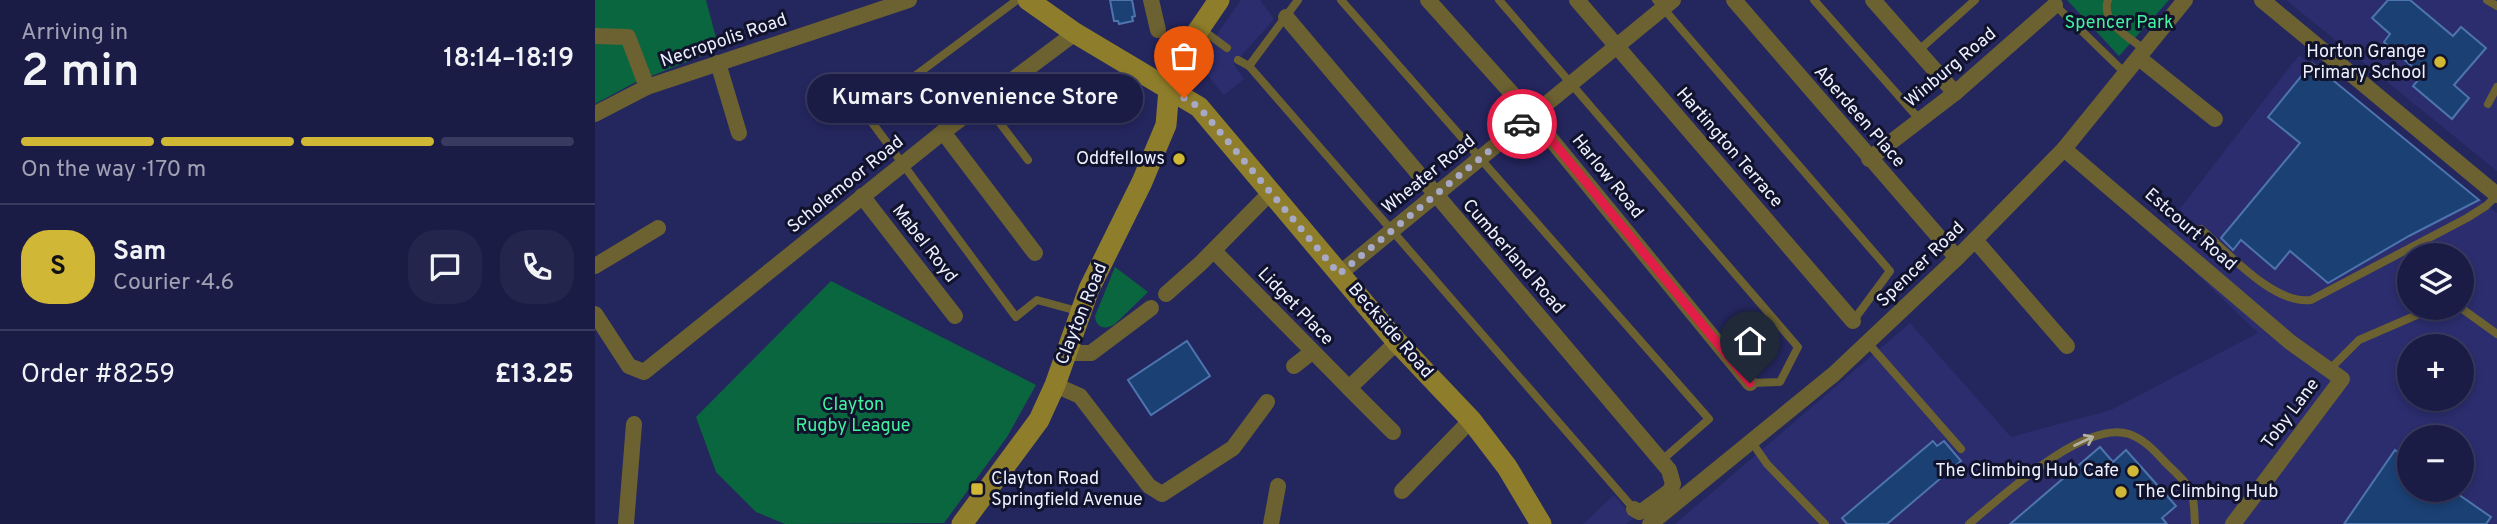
<!DOCTYPE html>
<meta charset="utf-8">
<style>
:root{--surface:#1b1c46;--page:#24254d;--text:#f1f3f6;--muted:#a0a1b3;--line:#393a5f;--accent:#d1b736}
body{margin:0;font-family:Overpass,sans-serif;background:var(--page);color:var(--text);height:100vh;display:flex;flex-direction:column;font-size:26px;white-space:nowrap}
*{box-sizing:border-box;margin:0}
p{font-size:23px;color:var(--muted)}
.icon{flex:none;width:38px;height:38px;fill:none;stroke:currentColor;stroke-width:2;stroke-linecap:round;stroke-linejoin:round}
.map{position:relative;flex:1;overflow:hidden}
.drawer{display:flex;flex-direction:column;background:var(--surface);width:595px}
.drawer>*{flex:none}
.buttons{position:absolute;left:1802px;top:243px;display:grid;gap:14px}
.buttons a{display:grid;place-items:center;width:77px;height:77px;border-radius:50%;background:var(--surface);box-shadow:0 4px 10px #0003,0 0 0 2px var(--line);font-size:35px}
.pin{position:absolute;display:grid;place-items:center;width:60px;height:60px;color:#fff;margin:-72px -30px;border-radius:50% 50% 50% 0;rotate:-45deg;box-shadow:0 0 7px #0007}
.pin .icon{rotate:45deg}
.courier{position:absolute;display:grid;place-items:center;width:70px;height:70px;margin:-35px;border:5px solid #e11d48;border-radius:50%;background:#fff;color:#222;box-shadow:0 2px 9px #0007}
.bubble{position:absolute;height:49px;border-radius:24px;background:var(--surface);box-shadow:0 4px 10px #0003,0 0 0 2px var(--line);font-size:23px;font-weight:600;line-height:49px;text-align:center}
.overview em{font-style:normal;font-weight:600}
.overview div{display:flex;flex-direction:column-reverse}
.overview{display:flex;align-items:center;justify-content:space-between;height:119px;padding:0 21px}
h1{font-size:46px;font-weight:600;line-height:52px}
.bar{display:grid;grid-template-columns:repeat(4,1fr);gap:10px 7px;align-content:center;height:84px;padding:0 21px}
.bar i{height:9px;border-radius:5px;background:var(--line)}
.bar .selected{background:var(--accent)}
.bar p{grid-column:span 4}
.line{display:flex;align-items:center;gap:18px;padding:0 21px;border-top:2px solid var(--line)}
.line div{flex:1}
.round{display:grid;place-items:center;flex:none;width:74px;height:74px;border-radius:28px;background:var(--page)}
main{display:flex;flex:1;min-height:0}
.map>svg:first-child{display:block}
.built{fill:#2b2d6e;fill-rule:evenodd}
.green{fill:#0a663e}
.building{fill:#1b4074;stroke:#4d74ad;stroke-width:2}
.lines{fill:none;stroke-linecap:round;stroke-linejoin:round}
.lane{stroke:#6c6131;stroke-width:8}
.street{stroke:#6c6131;stroke-width:16}
.secondary{stroke:#8e7d2a;stroke-width:21}
.oneway{stroke:#b3b0a2}
.done{stroke:#a7a9c6;stroke-width:7;stroke-dasharray:0 12.6}
.route{stroke:#e11d48;stroke-width:9}
.poi-dot{fill:#d1b736;stroke:#11132c;stroke-width:2.5}
.labels{text-anchor:middle;dominant-baseline:central;stroke-width:6;stroke-linejoin:round;paint-order:stroke}
.park-label{font-size:18px;fill:#43f29f;stroke:#11132c}
.street-label{font-size:18px;fill:#edf0fe;stroke:#11132c}
.poi-label{font-size:18px;fill:#edf0fe;stroke:#11132c;text-anchor:end}
</style>
<main>
<section class="drawer">
<div class="overview"><div><h1>2 min</h1><p>Arriving in</p></div><em>18:14–18:19</em></div>
<div class="bar"><i class="selected"></i><i class="selected"></i><i class="selected"></i><i></i><p>On the way · 170 m</p></div>
<div class="line" style="height:126px"><b class="round" style="background:var(--accent);color:#111">S</b><div><b>Sam</b><p>Courier · 4.6</p></div><a class="round"><svg class="icon" aria-label="chat" viewBox="0 0 24 24"><path d="M4 5h16v11H9l-5 4z"/></svg></a><a class="round"><svg class="icon" aria-label="phone" viewBox="0 0 24 24"><path d="M5 4h4l2 5-3 2q2 4 5 5l2-3 5 2v4C11 20 4 13 5 4z"/></svg></a></div>
<div class="line" style="height:91px"><div>Order #8259</div><b>£13.25</b></div>
</section>
<div class="map">
<svg width="1902" height="524" viewBox="0 0 1902 524">
<rect width="100%" height="100%" fill="#24265e"/>
<g class="built">
<polygon points="646,0 665,0 679,19 639,64 649,79 629,95 602,63"/>
<polygon points="1691,0 1902,0 1902,171"/>
<path d="M1704,55L1902,213V524H1080L1315,323L1416,437L1516,410L1663,333L1563,237ZM1815,256H1867V308H1815ZM1815,346H1867V399H1815ZM1815,438H1867V490H1815Z"/>
<polygon points="1019,495 1039,518 1031,524 988,524"/>
</g>
<g class="green">
<polygon points="0,0 111,0 124,49 39,83 0,104"/>
<polygon points="1472,0 1574,0 1524,56"/>
<path d="M520,267L553,292L520,324C511,330 501,329 500,316Z"/>
<polygon points="236,281 441,385 412,437 349,523 190,524 161,512 121,472 101,417"/>
</g>
<g class="building">
<polygon points="515,0 537,0 540,16 537,17 538,21 524,24 523,21 519,21"/>
<polygon points="1793,0 1815,0 1858,36 1866,27 1891,48 1859,85 1874,98 1857,119 1818,86 1827,75 1789,42 1795,34 1777,18"/>
<polygon points="1717,63 1884,200 1814,236 1733,283 1695,251 1680,269 1646,240 1638,250 1626,238 1705,143 1673,117"/>
<polygon points="592,341 615,376 556,415 533,380"/>
<polygon points="1338,441 1342,446 1349,441 1366,461 1292,524 1252,524 1247,518"/>
<polygon points="1505,447 1518,462 1531,450 1581,506 1567,518 1572,524 1415,524"/>
<polygon points="1800,450 1815,461 1815,490 1857,490 1896,517 1891,524 1749,524"/>
</g>
<g class="lines">
<g class="lane">
<polyline points="422,0 270,113 421,317 442,300 486,312"/>
<polyline points="746,0 1114,419 1067,460"/>
<polyline points="904,0 1203,347 1185,382 1155,383"/>
<polyline points="1061,0 1295,271 1258,321"/>
<polyline points="1219,0 1325,120"/>
<path d="M1513,0C1505,22 1535,38 1550,50"/>
<polyline points="1892,0 1902,6"/>
<polyline points="1460,5 1531,74"/>
<polyline points="606,29 632,48"/>
<polyline points="1323,51 1380,0"/>
<polyline points="643,60 654,66 1039,509"/>
<polyline points="654,66 703,0"/>
<polyline points="389,102 433,160"/>
<polyline points="1893,104 1902,87"/>
<path d="M1606,229C1632,252 1679,305 1716,300L1872,218L1891,206L1902,195"/>
<polyline points="1866,308 1902,334"/>
<polyline points="1273,343 1366,449"/>
<polyline points="1734,370 1764,340 1838,308"/>
<polyline points="1156,441 1172,464 1230,524"/>
<path d="M1374,524C1408,496 1488,420 1534,434C1548,439 1558,449 1568,460C1576,469 1592,481 1596,492C1600,501 1599,514 1600,524"/>
</g>
<g class="street">
<polyline points="556,0 563,30"/>
<polyline points="833,0 937,116 1155,383"/>
<polyline points="982,0 1258,321"/>
<polyline points="1139,0 1362,258"/>
<polyline points="1278,0 1360,93"/>
<polyline points="1667,0 1902,195"/>
<polyline points="691,17 1074,470 1078,484 1075,491 1049,510 1044,512 1039,509"/>
<polyline points="0,36 33,37 52,87"/>
<polyline points="1544,58 1620,119"/>
<polyline points="123,63 144,133"/>
<polyline points="0,114 52,87 314,0"/>
<polyline points="348,132 440,253"/>
<polyline points="1469,149 1695,342 1747,379 1638,524"/>
<polyline points="1274,159 1360,93 1460,5"/>
<polyline points="267,196 360,316"/>
<polyline points="1380,240 1472,346"/>
<polyline points="619,251 754,388 802,342"/>
<polyline points="0,266 63,228"/>
<polyline points="744,274 1078,0"/>
<polyline points="571,294 606,263 675,193"/>
<polyline points="0,314 34,366 49,372 348,132 480,33"/>
<polyline points="471,353 496,353 556,308"/>
<polyline points="699,366 717,352"/>
<polyline points="460,385 485,396 554,486 567,494 638,448 672,402"/>
<polyline points="754,388 798,432"/>
<polyline points="807,491 876,420"/>
<polyline points="31,524 39,424"/>
<polyline points="676,524 683,486"/>
<polyline points="1055,524 1239,374 1362,258 1469,149 1590,0"/>
</g>
<g class="secondary">
<polyline points="433,0 480,33 604,107 802,342 876,420 912,467 946,524"/>
<polyline points="367,524 444,420 460,385 494,289 547,182 571,125 574,89 579,66 624,0"/>
</g>
</g>
<defs><path id="oneway-shaft" d="M-6 0H5M1.5-3L5.5 0L1.5 3" fill="none" stroke-width="1.6" stroke-linecap="round" stroke-linejoin="round" transform="scale(1.75)"/></defs>
<use class="oneway" href="#oneway-shaft" transform="translate(1489 441) rotate(-25)"/>
<g class="lines">
<polyline class="done" points="589,98 604,107 744,274 927,124"/>
<polyline class="route" points="927,124 937,116 1155,383"/>
</g>
<g class="poi-dot">
<circle cx="1845" cy="62" r="7"/>
<circle cx="584" cy="159" r="7"/>
<circle cx="1538" cy="471" r="7"/>
<rect x="375" y="482" width="14" height="14" rx="3.5"/>
<circle cx="1526" cy="492" r="7"/>
</g>
<g class="labels">
<g class="park-label">
<text x="1524" y="23">Spencer Park</text>
<text x="258" y="405">Clayton<tspan x="258" dy="21">Rugby League</tspan></text>
</g>
<g class="street-label">
<text transform="translate(129 41) rotate(-19)">Necropolis Road</text>
<text transform="translate(1356 68) rotate(-40)">Winburg Road</text>
<text transform="translate(1264 117) rotate(49)">Aberdeen Place</text>
<text transform="translate(1134 148) rotate(49)">Hartington Terrace</text>
<text transform="translate(834 175) rotate(-39)">Wheater Road</text>
<text transform="translate(1012 177) rotate(51)">Harlow Road</text>
<text transform="translate(251 185) rotate(-39)">Scholemoor Road</text>
<text transform="translate(1595 230) rotate(41)">Estcourt Road</text>
<text transform="translate(329 244) rotate(52)">Mabel Royd</text>
<text transform="translate(918 257) rotate(49)">Cumberland Road</text>
<text transform="translate(1326 265) rotate(-44)">Spencer Road</text>
<text transform="translate(700 307) rotate(46)">Lidget Place</text>
<text transform="translate(487 314) rotate(-68)">Clayton Road</text>
<text transform="translate(795 331) rotate(49)">Beckside Road</text>
<text transform="translate(1696 414) rotate(-53)">Toby Lane</text>
</g>
<g class="poi-label">
<text x="1831" y="52">Horton Grange<tspan x="1831" dy="21">Primary School</tspan></text>
<text x="570" y="159">Oddfellows</text>
<text x="1524" y="471">The Climbing Hub Cafe</text>
<text x="396" y="479" text-anchor="start">Clayton Road<tspan x="396" dy="21">Springfield Avenue</tspan></text>
<text x="1540" y="492" text-anchor="start">The Climbing Hub</text>
</g>
</g>
</svg>
<div class="buttons">
<a><svg class="icon" aria-label="layers" viewBox="0 0 24 24"><path d="M12 4l9 5-9 5-9-5zM3 14l9 5 9-5"/></svg></a>
<a>+</a>
<a>−</a>
</div>
<div class="pin" style="left:589px;top:98px;background:#ea580c"><svg class="icon" aria-label="bag" viewBox="0 0 24 24"><path d="M5 8h14l-1 12H6zM9 8a3 3 0 0 1 6 0"/></svg></div>
<div class="pin" style="left:1155px;top:383px;background:#1f2937"><svg class="icon" aria-label="home" viewBox="0 0 24 24"><path d="M3 11l9-7 9 7M6 9v11h12V9"/></svg></div>
<div class="courier" style="left:927px;top:124px"><svg class="icon" aria-label="car" viewBox="0 0 24 24"><path d="M5 17H2v-5l4-1 3-4h7l3 4 3 1v5h-3M9 17h6M6 11h13"/><circle cx="7" cy="17" r="2"/><circle cx="17" cy="17" r="2"/></svg></div>
<div class="bubble" style="left:212px;top:74px;width:336px">Kumars Convenience Store</div>
</div>
</main>
